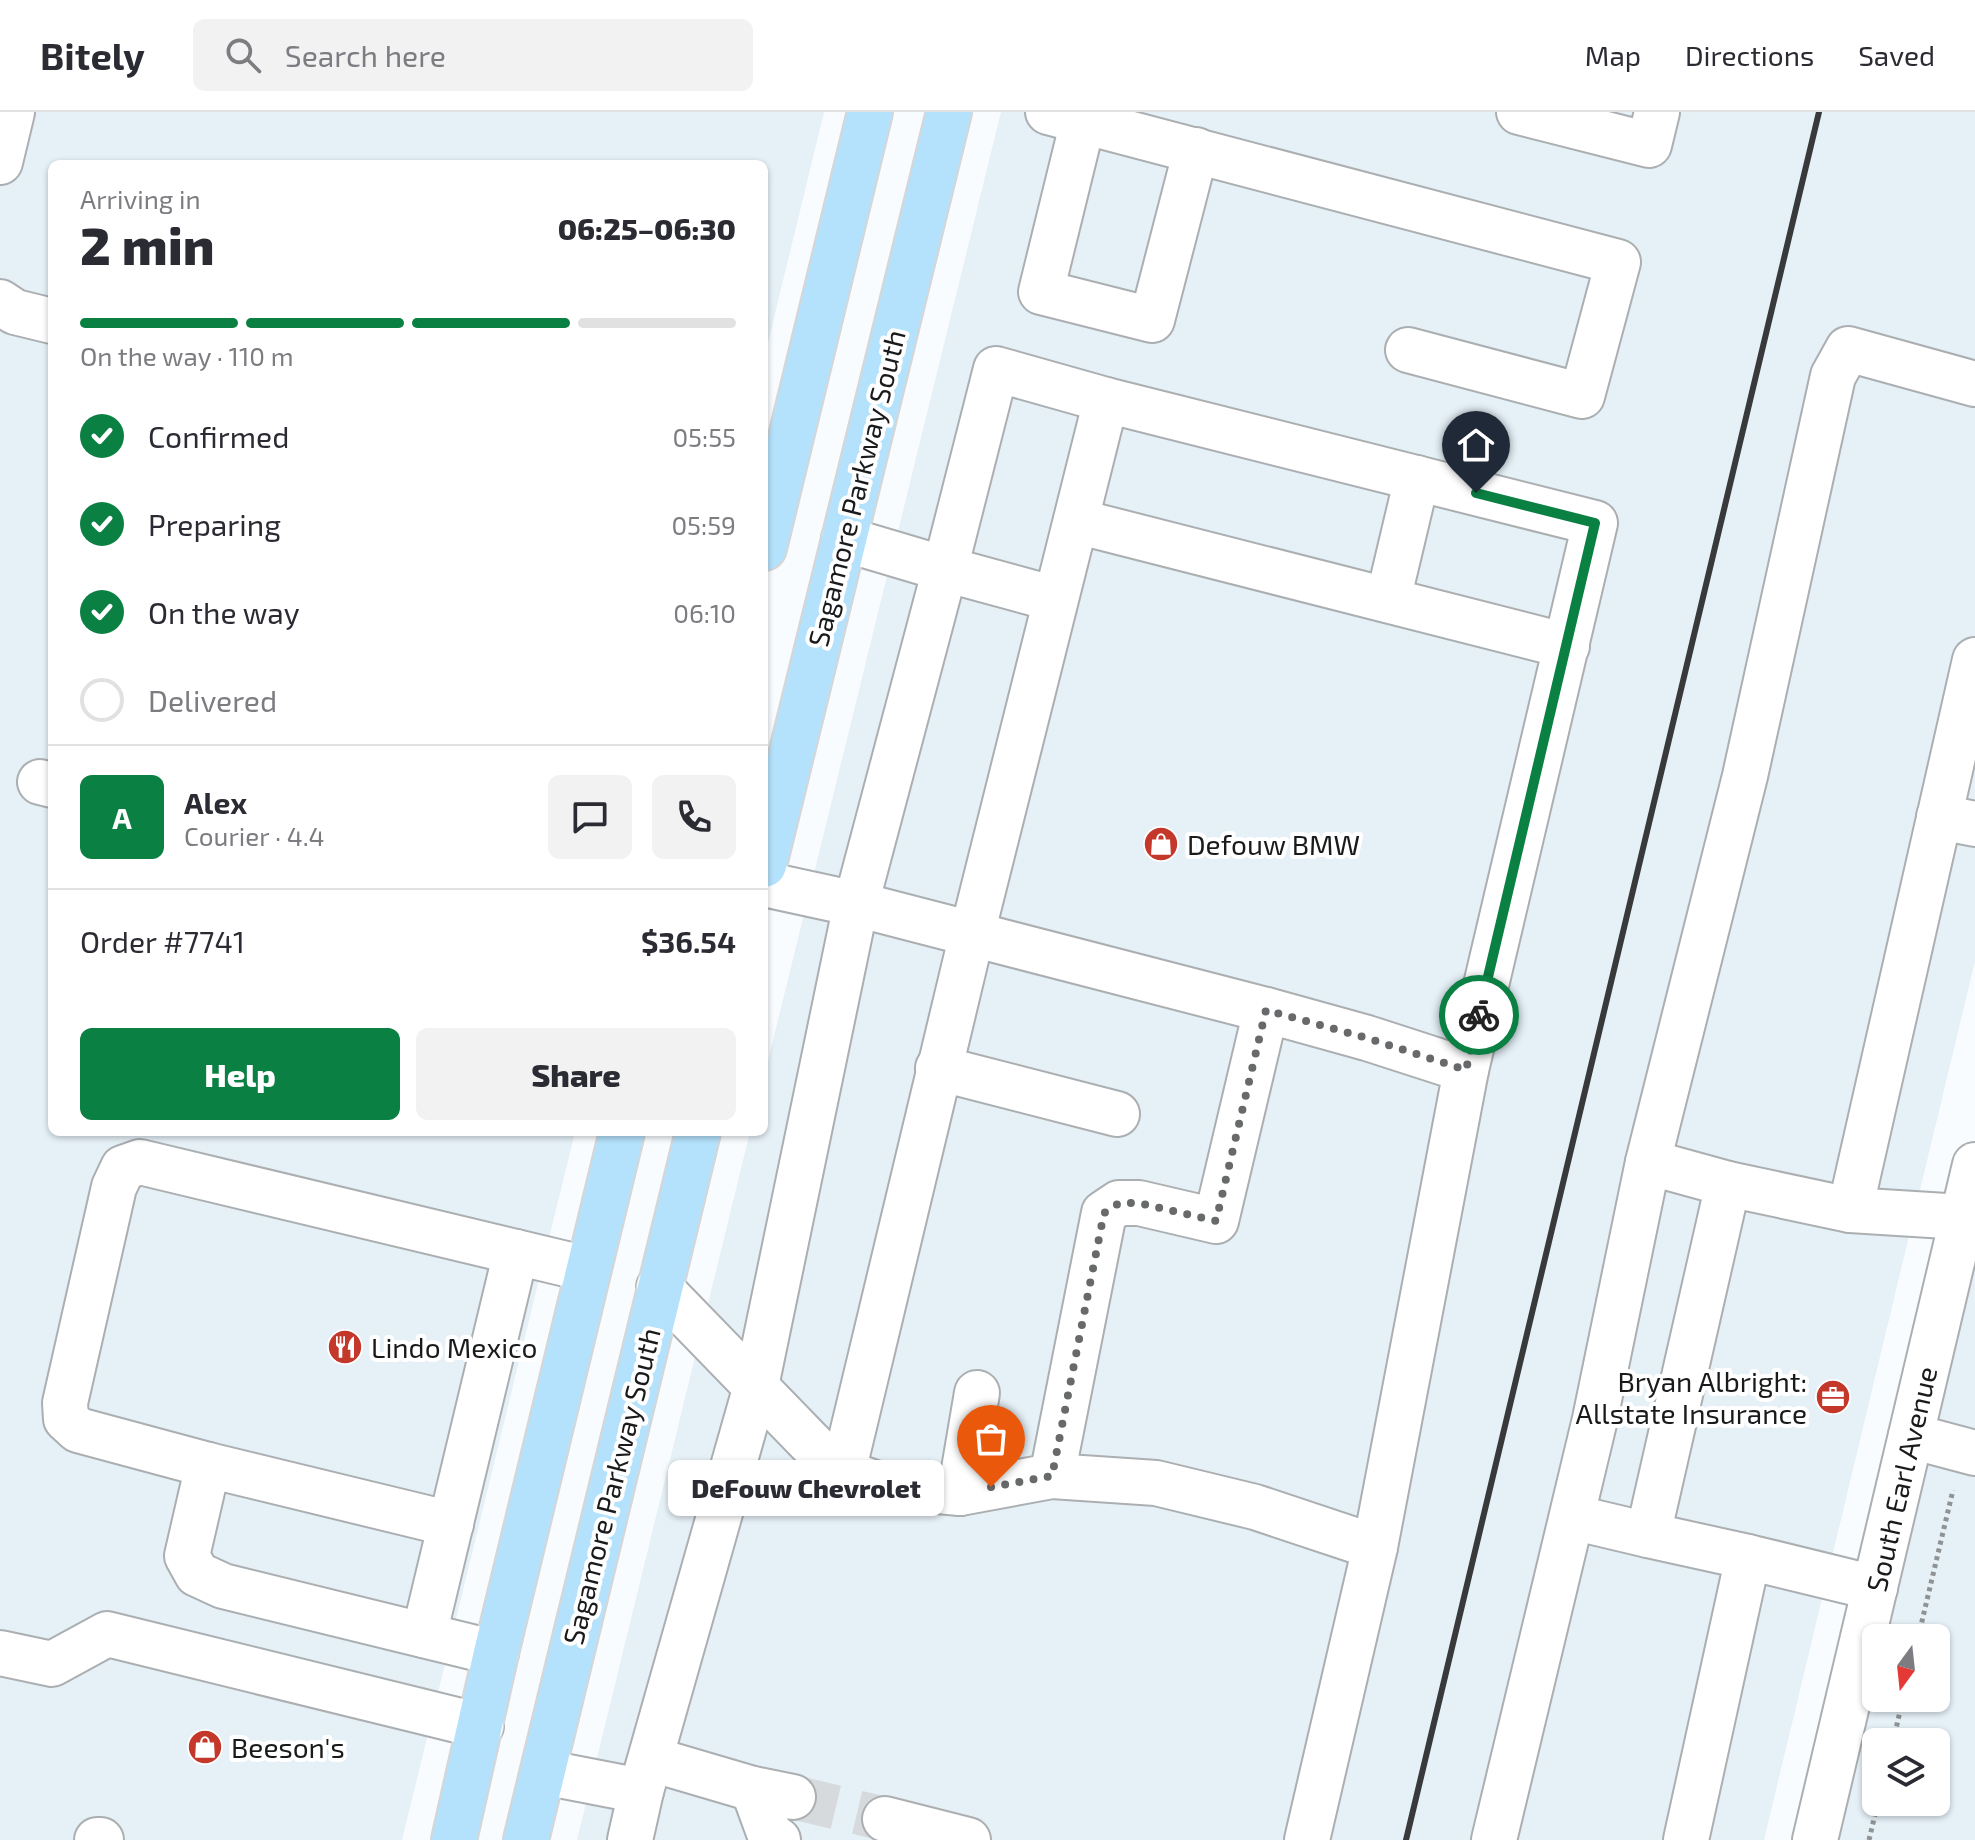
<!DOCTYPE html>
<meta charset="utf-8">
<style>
:root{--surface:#fff;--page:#f2f2f3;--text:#2b2b33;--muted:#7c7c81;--line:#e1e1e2;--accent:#0b8043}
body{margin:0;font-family:"Exo 2",sans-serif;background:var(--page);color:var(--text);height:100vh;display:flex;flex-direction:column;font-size:30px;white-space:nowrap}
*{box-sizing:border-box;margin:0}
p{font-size:26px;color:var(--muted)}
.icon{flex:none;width:44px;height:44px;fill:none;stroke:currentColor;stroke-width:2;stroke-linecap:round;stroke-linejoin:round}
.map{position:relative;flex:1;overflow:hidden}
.panel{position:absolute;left:48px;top:48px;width:720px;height:976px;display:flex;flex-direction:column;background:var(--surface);border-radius:12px;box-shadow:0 2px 6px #0004}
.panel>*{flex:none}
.needle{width:52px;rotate:195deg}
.tools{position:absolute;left:1862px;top:1512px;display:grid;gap:16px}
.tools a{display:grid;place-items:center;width:88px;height:88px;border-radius:12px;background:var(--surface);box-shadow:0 2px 6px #0004;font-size:40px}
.pin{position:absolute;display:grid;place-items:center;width:68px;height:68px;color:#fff;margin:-82px -34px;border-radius:50% 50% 50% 0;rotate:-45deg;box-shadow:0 0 8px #0007}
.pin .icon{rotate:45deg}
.courier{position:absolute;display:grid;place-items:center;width:80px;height:80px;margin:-40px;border:6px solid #0b8043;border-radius:50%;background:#fff;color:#222;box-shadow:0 2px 10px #0007}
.bubble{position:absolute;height:56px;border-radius:12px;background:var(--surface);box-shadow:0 2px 6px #0004;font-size:26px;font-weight:800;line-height:56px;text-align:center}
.summary em{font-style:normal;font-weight:800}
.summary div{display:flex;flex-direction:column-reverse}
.summary{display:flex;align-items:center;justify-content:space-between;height:136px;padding:0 32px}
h1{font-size:52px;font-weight:800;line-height:60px}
.bar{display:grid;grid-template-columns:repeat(4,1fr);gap:12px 8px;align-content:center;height:96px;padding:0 32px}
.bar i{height:10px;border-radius:6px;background:var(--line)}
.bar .active{background:var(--accent)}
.bar p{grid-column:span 4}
.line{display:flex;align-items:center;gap:20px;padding:0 32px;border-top:2px solid var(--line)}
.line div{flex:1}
.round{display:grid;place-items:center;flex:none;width:84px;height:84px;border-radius:12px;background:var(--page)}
ol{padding:0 32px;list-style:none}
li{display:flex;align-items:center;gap:24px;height:88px}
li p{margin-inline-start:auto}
li .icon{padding:8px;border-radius:50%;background:var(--accent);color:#fff;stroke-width:4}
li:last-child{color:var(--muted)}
li i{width:44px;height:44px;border:4px solid var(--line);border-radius:50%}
.primary-button{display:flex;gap:16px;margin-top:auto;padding:16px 32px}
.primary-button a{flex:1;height:92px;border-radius:12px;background:var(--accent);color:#fff;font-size:32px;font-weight:800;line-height:92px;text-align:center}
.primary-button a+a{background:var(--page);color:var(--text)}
header{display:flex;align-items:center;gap:48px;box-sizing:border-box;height:112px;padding:0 40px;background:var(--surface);border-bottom:2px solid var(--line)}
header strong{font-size:38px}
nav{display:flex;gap:44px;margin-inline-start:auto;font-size:28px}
.search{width:560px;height:72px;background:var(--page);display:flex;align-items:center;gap:20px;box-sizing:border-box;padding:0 28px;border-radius:12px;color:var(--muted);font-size:30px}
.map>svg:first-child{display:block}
.built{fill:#e5f0f7;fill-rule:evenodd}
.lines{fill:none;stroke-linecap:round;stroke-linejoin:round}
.minor-tunnel{stroke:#d7dadc;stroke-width:44;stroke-dasharray:44 22;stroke-linecap:butt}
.minor-casing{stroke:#abafb1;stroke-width:48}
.major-casing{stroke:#d6d6d6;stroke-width:48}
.path{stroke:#909394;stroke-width:5;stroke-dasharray:4 4;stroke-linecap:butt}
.minor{stroke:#fff;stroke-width:44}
.major{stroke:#b4e1fb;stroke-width:44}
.rail{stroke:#38393b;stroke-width:6}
.done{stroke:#67696a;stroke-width:8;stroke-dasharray:0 14.4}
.route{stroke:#0b8043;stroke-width:10}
.labels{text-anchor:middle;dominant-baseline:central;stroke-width:8;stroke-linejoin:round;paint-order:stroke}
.street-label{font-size:28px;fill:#191a1b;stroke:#fff}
.poi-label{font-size:28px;fill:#191a1b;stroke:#fff;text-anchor:start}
</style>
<header>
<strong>Bitely</strong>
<div class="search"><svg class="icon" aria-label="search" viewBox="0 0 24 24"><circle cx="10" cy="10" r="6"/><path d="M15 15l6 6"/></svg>Search here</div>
<nav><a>Map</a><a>Directions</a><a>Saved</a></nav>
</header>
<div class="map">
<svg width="1975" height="1728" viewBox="0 0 1975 1728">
<rect width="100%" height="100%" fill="#f8fcfe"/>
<g class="built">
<polygon points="0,0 824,0 764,247 764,52 52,52 52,1020 575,1020 402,1728 0,1728"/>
<polygon points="1001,0 1975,0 1975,849 1764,1728 577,1728 750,1020 764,1020 764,965"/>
<path d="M1975,1053V1728H1815ZM1876,1526H1936V1586H1876ZM1876,1630H1936V1690H1876Z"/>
</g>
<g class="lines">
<polyline class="minor-tunnel" points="793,1685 885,1707"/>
<g class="minor-casing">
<g id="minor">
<polyline points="1048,0 1618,150 1582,284 1408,238"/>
<polyline points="1519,0 1649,33 1657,0"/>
<polyline points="1083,9 1041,180 1152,208 1196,38"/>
<polyline points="0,50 12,0"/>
<polyline points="0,190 15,200 52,209"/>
<polyline points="1106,288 1595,411 1466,958"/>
<polyline points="1076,409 1567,534"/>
<polyline points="844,427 945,457 996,257 1106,288 972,822 1266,898"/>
<polyline points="1388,488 1417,366"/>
<polyline points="40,670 52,673"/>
<polyline points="1939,705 1975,712"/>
<polyline points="764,772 856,792 972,822 843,1360"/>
<polyline points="938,956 1117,1002"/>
<polyline points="1648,1050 1728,1072"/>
<polyline points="1850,1098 1962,1105"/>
<polyline points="659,1175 826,1347 843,1360 883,1374 960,1381 1052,1364 1156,1371 1255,1395 1375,1435 1466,958 1367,926 1266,898 1216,1109 1139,1091 1119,1091 1104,1101 1052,1364"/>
<polyline points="1911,1324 1975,1341"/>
<polyline points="208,1353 187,1444 197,1462 223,1474 496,1541"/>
<polyline points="960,1381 977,1281"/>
<polyline points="1572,1405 1648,1423"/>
<polyline points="451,1412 208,1353 78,1318 66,1307 65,1291 114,1075 123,1056 140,1050 587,1157"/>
<polyline points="1748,1445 1875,1476"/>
<polyline points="424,1523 516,1140"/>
<polyline points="0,1541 52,1552 107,1522 481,1614"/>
<polyline points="651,1647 753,1677 793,1685"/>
<polyline points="543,1660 641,1679 756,1274 856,792 945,457 1055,487"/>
<polyline points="753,1677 771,1726 778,1728"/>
<polyline points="885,1707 968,1728"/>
<polyline points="97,1728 101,1728"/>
<polyline points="630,1728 641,1679"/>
<polyline points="1307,1728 1375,1435"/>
<polyline points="1494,1728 1595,1307 1648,1050 1745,664 1833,264 1848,237 1975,272"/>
<polyline points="1686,1728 1748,1445 1648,1423 1728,1072 1850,1098 1975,548"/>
<polyline points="1815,1728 1975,1053"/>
</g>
</g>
<g class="major-casing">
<g id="major">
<polyline points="764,436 870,0"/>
<polyline points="764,753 949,0"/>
<polyline points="454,1728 496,1541 622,1020"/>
<polyline points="526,1728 698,1020"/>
</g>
</g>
<g class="path">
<polyline points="1918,1526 1953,1378"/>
<polyline points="1893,1630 1903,1586"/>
<polyline points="1869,1728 1878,1690"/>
</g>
<use href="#minor" class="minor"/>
<use href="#major" class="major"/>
<polyline class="rail" points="1406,1728 1819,0"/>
</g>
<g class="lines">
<polyline class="done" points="991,1375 1052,1364 1104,1101 1119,1091 1139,1091 1216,1109 1266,898 1367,926 1466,958 1479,903"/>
<polyline class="route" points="1476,381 1595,411 1479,903"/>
</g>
<defs>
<g id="shop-disc" transform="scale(1.8)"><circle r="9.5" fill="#c4372b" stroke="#fff"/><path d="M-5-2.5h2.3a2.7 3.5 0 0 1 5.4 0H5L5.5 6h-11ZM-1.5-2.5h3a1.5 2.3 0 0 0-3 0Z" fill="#fff"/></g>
<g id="restaurant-disc" transform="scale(1.8)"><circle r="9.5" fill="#c4372b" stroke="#fff"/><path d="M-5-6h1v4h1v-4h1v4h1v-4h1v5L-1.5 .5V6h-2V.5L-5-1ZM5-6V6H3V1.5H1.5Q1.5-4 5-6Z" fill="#fff"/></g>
<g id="office-disc" transform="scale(1.8)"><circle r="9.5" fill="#c4372b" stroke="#fff"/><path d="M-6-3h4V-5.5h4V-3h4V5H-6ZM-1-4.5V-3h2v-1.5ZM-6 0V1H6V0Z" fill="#fff"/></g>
</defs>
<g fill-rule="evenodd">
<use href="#shop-disc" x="1161" y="732"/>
<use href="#restaurant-disc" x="345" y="1235"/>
<use href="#office-disc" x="1833" y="1285"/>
<use href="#shop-disc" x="205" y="1635"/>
</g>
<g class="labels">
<g class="street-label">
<text transform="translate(856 376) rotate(-76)">Sagamore Parkway South</text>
<text transform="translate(1901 1367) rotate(-77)">South Earl Avenue</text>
<text transform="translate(611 1374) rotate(-76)">Sagamore Parkway South</text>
</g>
<g class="poi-label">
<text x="1187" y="732">Defouw BMW</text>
<text x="371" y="1235">Lindo Mexico</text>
<text x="1807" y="1269" text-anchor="end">Bryan Albright:<tspan x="1807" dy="32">Allstate Insurance</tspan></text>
<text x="231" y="1635">Beeson's</text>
</g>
</g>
</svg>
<div class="tools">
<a><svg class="needle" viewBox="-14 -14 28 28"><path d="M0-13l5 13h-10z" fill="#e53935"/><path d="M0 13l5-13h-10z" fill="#7c7c81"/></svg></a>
<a><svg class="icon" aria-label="layers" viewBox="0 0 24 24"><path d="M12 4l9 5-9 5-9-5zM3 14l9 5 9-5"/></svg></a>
</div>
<div class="pin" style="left:991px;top:1375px;background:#ea580c"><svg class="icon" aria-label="bag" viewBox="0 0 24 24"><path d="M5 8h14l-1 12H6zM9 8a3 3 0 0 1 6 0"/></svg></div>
<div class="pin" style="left:1476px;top:381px;background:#1f2937"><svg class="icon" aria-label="home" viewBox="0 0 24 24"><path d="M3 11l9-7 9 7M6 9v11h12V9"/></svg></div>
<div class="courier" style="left:1479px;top:903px"><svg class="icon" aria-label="bike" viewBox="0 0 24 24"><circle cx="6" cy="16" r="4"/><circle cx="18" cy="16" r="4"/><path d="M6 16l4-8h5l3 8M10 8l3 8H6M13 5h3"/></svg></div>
<div class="bubble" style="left:668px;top:1348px;width:276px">DeFouw Chevrolet</div>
<section class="panel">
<div class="summary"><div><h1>2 min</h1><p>Arriving in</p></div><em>06:25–06:30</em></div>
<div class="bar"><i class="active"></i><i class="active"></i><i class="active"></i><i></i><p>On the way · 110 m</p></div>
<ol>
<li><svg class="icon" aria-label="check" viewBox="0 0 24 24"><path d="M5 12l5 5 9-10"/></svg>Confirmed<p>05:55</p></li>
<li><svg class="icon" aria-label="check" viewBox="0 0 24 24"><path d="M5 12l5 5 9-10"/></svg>Preparing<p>05:59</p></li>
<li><svg class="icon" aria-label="check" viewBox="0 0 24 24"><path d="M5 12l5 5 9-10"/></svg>On the way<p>06:10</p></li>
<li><i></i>Delivered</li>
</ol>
<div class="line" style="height:144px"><b class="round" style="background:var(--accent);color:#fff">A</b><div><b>Alex</b><p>Courier · 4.4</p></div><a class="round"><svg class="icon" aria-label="chat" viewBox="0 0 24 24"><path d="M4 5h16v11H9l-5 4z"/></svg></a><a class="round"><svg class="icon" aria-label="phone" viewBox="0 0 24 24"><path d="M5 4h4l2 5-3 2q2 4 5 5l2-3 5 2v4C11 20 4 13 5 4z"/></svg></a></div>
<div class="line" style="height:104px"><div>Order #7741</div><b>$36.54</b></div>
<div class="primary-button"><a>Help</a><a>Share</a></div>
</section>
</div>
